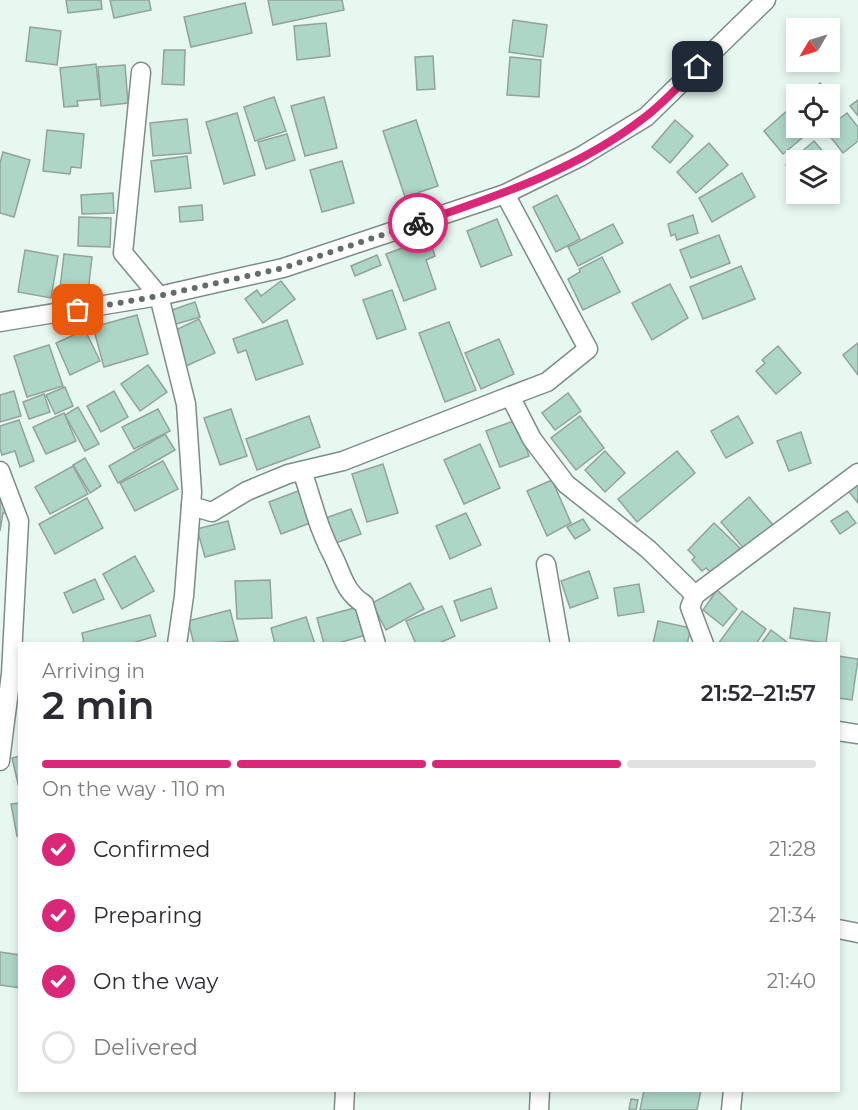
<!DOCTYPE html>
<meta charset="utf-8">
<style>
:root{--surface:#fff;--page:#f2f2f3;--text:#2b2b33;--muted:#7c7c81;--line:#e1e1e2;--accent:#db2777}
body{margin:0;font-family:Montserrat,sans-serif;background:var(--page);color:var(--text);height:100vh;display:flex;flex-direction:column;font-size:22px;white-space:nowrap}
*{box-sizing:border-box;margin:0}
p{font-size:20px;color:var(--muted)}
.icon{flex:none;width:33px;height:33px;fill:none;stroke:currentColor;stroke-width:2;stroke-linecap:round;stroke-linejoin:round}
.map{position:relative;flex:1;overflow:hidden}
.side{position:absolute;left:18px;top:642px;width:822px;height:450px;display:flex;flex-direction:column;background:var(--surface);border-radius:0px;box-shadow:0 3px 9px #0003}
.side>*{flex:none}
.needle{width:39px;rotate:232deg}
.tools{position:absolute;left:786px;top:18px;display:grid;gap:12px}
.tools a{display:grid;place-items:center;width:54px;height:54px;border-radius:0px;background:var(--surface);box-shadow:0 3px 9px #0003;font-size:30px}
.pin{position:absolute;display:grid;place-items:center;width:51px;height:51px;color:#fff;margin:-26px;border-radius:12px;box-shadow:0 3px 9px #0006}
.courier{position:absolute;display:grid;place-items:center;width:60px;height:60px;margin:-30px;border:4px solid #db2777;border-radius:50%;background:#fff;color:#222;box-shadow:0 2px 8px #0007}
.summary em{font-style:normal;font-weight:600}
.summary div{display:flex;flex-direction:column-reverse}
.summary{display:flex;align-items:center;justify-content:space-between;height:102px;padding:0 24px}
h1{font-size:39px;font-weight:600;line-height:45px}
.bar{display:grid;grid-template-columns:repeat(4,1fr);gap:9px 6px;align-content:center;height:72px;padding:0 24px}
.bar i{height:8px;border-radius:4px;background:var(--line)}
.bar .active{background:var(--accent)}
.bar p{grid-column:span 4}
ol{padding:0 24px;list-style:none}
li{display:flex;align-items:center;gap:18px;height:66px}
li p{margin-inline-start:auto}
li .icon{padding:6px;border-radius:50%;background:var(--accent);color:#fff;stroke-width:4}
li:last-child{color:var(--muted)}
li i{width:33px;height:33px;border:3px solid var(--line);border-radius:50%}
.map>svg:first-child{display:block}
.building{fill:#add6c7;stroke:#93a29d;stroke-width:1.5}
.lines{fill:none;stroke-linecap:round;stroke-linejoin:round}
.minor-casing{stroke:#7d8c87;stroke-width:21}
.minor{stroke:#fff;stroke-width:18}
.done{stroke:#636d68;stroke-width:6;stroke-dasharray:0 10.8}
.route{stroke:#db2777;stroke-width:8}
</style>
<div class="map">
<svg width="858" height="1110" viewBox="0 0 858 1110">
<rect width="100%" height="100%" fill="#e7f8f1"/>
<g class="building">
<polygon points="66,0 101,0 102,9 68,13"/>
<polygon points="110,0 149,0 151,10 114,18"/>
<polygon points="268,0 342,0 344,10 273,25"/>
<polygon points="245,3 252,33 191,47 184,17"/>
<polygon points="513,20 547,25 543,57 509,52"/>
<polygon points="326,23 330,56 297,60 294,26"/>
<polygon points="30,27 61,31 57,65 26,61"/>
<polygon points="164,50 185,50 184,85 162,84"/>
<polygon points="433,56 435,89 417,90 415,57"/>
<polygon points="510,57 541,60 539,97 507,95"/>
<polygon points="96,64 100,99 77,101 78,106 64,107 60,68"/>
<polygon points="125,65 128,103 101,106 98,67"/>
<polygon points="820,83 829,94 807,94"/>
<polygon points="830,95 839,106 830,114"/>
<polygon points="274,97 286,131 255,141 244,107"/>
<polygon points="324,97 337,148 305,156 291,106"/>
<polygon points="858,100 858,116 850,106"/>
<polygon points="796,103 796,128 814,128 783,154 764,131"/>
<polygon points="237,113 255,175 224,184 206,122"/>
<polygon points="847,113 858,127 858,141 843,153 825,130"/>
<polygon points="187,119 191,153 153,156 150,123"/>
<polygon points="416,120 438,186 405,197 383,131"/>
<polygon points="675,120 693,136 670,163 652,147"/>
<polygon points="47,130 84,134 81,168 71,167 70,174 43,171"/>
<polygon points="287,134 295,160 266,169 258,142"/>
<polygon points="814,141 832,162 796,160 796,178 786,165"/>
<polygon points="709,143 728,165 696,193 677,172"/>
<polygon points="3,152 30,160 14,217 0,213 0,163"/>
<polygon points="187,156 191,188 155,192 151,161"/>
<polygon points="342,161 354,203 322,212 310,170"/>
<polygon points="742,173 755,197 712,222 699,198"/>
<polygon points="113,193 114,213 82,214 81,195"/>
<polygon points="557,195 580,239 556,252 533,207"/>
<polygon points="202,205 203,220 180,222 179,207"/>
<polygon points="693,215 698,233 677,240 675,234 671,236 668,224"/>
<polygon points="79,217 111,218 110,247 78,246"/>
<polygon points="497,219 512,255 481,267 467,231"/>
<polygon points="613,224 623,243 578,266 568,247"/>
<polygon points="719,235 730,263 691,278 680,250"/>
<polygon points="429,238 435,256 426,260 436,289 404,301 386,254"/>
<polygon points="25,250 58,256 51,298 18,292"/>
<polygon points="64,254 92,257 88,292 60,289"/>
<polygon points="377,255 381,265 355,276 351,266"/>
<polygon points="602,257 620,292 583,310 568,279 580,272 579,269"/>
<polygon points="741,266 755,299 703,319 690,287"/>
<polygon points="281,281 295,299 263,323 245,299 257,290 261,296"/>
<polygon points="670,284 688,318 652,340 632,303"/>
<polygon points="392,290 406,329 377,339 363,300"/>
<polygon points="195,302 200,317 173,325 169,311"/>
<polygon points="137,315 148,354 104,367 93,327"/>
<polygon points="199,319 215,353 184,367 169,333"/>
<polygon points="287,320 303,364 256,380 246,350 238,353 233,339"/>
<polygon points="449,322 476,390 445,402 419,333"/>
<polygon points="85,330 100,361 70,375 56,343"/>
<polygon points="499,339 514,374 481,389 465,353"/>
<polygon points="858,343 858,375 843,355"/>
<polygon points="49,345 63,386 27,397 14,356"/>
<polygon points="778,346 801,373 776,394 756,371 765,363 762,360"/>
<polygon points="148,365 167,392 140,411 121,384"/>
<polygon points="65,387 73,406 55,414 46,395"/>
<polygon points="14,391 21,416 0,422 0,395"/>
<polygon points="114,391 128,417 101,432 87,406"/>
<polygon points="568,393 581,411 555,430 542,413"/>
<polygon points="44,394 50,412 29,419 23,402"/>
<polygon points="78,407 99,444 85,451 65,415"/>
<polygon points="158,409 170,431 134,449 122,427"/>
<polygon points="231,409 247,456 220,465 204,418"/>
<polygon points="64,413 76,441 46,454 33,427"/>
<polygon points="309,416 320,447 257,470 246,439"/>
<polygon points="580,416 604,448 576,470 551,438"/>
<polygon points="738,416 753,443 726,458 711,431"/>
<polygon points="19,420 34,461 20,467 15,451 2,455 0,449 0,426"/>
<polygon points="516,420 529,456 500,467 486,431"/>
<polygon points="801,432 811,463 789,471 777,441"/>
<polygon points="165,434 175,450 118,483 109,466"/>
<polygon points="480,444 500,488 464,504 444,460"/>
<polygon points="605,451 625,473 605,492 585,470"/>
<polygon points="677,451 695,473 637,522 618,499"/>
<polygon points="85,458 101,486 90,493 73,465"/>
<polygon points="163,461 178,489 135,511 120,483"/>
<polygon points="383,464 398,513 367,522 352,474"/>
<polygon points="73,466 88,494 50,514 35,487"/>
<polygon points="858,479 858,503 846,488"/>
<polygon points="552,480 571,523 547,536 527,491"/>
<polygon points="301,490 313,522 281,534 269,502"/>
<polygon points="0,495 7,513 3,513 0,531"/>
<polygon points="749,497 774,526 746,551 721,522"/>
<polygon points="87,498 103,528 55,554 39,524"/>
<polygon points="351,509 361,534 330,545 320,520"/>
<polygon points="847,511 856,523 840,534 831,521"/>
<polygon points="466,513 481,545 450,559 436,526"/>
<polygon points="583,519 590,530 575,539 567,527"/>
<polygon points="228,521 235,549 205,557 197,529"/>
<polygon points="714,523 740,548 714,576 706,568 702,571 692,560 695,557 688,550"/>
<polygon points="135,556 154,591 122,609 103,574"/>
<polygon points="589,571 598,598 570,608 561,581"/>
<polygon points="95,579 104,599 73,613 64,593"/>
<polygon points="270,580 272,618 237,619 235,581"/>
<polygon points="410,583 424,609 386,630 372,603"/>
<polygon points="639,584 644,612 618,616 614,588"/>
<polygon points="491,588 497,608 461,621 454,601"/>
<polygon points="717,590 737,609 723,626 703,610"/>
<polygon points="442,606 455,636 437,644 416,644 406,621"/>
<polygon points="358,607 366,635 335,644 324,644 317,618"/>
<polygon points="794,608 830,613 826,643 790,638"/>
<polygon points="230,610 238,641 194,644 188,621"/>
<polygon points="742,611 766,629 756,644 718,644"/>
<polygon points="150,615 156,636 129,644 84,644 82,633"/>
<polygon points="306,617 315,644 275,644 271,628"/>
<polygon points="658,621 691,628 687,644 653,644"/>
<polygon points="771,630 783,639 789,644 761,644"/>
<polygon points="838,656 858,659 852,700 838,698"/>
<polygon points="20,756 20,792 12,758"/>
<polygon points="20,803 20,836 17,836 11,804"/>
<polygon points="0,952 20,955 20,988 0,985"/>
<polygon points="644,1090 701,1090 697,1110 640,1110"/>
<polygon points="631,1099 638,1100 636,1110 629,1109"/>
</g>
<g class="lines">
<g class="minor-casing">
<g id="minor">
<polyline points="141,72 123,253 159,296 186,404 192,492 184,596 177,644"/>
<polyline points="505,194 588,349 547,382 510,396 532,439 566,484 648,549 695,595 690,607 704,644"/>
<polyline points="0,322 159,296 283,268 505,194 580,157 646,117 766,0"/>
<polyline points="0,471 19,521 11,674 0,761"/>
<path d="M302,471C313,502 318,529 334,558C343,577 345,592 364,604L376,644"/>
<polyline points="191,506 212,512 247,491 288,474 343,461 510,396"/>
<polyline points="546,564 560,644"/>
<polyline points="695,595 858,473"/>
<polyline points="838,731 858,734"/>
<polyline points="838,929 858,933"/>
<polyline points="344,1110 345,1090"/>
<polyline points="539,1110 540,1090"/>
<polyline points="731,1110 733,1090"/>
</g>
</g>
<use href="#minor" class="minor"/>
</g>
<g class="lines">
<polyline class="done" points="78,310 159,296 283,268 418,223"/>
<path class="route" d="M418,223C497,196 579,169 645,117C664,103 681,83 698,67"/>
</g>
</svg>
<div class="tools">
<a><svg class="needle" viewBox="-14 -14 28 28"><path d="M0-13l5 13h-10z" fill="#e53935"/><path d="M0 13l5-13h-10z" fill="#7c7c81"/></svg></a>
<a><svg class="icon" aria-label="locate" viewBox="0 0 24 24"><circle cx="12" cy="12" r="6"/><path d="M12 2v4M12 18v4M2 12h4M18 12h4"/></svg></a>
<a><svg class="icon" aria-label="layers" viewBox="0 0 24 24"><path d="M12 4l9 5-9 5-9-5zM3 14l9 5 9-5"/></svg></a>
</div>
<div class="pin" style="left:78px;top:310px;background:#ea580c"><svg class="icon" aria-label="bag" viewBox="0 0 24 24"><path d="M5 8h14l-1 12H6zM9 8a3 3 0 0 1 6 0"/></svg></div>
<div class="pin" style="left:698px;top:67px;background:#1f2937"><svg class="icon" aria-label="home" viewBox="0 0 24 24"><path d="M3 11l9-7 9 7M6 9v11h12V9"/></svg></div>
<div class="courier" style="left:418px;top:223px"><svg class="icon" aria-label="bike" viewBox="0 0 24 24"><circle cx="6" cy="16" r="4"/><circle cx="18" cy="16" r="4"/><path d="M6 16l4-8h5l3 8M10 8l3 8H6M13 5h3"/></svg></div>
<section class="side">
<div class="summary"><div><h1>2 min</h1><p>Arriving in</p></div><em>21:52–21:57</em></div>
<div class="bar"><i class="active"></i><i class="active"></i><i class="active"></i><i></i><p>On the way · 110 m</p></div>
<ol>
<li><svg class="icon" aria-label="check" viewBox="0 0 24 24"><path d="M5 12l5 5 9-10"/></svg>Confirmed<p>21:28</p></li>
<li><svg class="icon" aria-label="check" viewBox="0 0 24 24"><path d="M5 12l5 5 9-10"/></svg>Preparing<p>21:34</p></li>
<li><svg class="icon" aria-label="check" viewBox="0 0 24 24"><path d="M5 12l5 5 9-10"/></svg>On the way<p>21:40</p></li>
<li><i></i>Delivered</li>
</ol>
</section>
</div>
